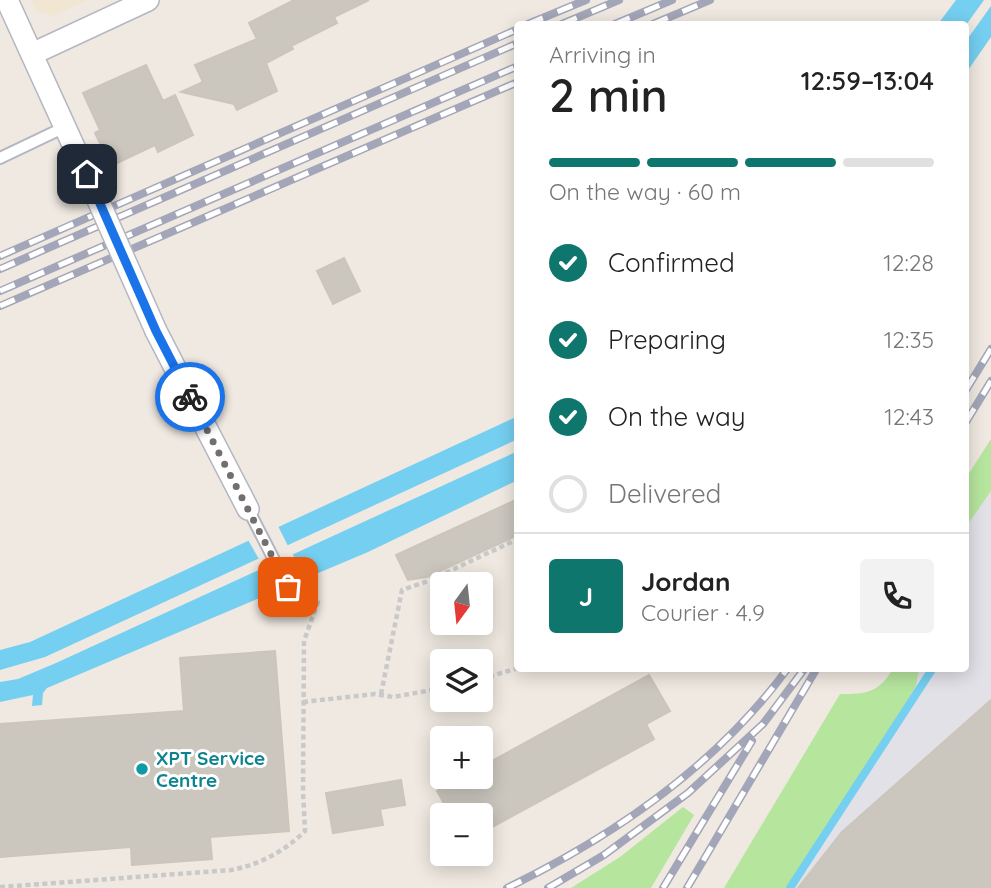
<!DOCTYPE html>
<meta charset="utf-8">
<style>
:root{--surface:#fff;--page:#f2f2f2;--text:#222;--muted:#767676;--line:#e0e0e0;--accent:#0f766e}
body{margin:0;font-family:Quicksand,sans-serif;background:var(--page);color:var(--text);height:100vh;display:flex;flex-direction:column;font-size:26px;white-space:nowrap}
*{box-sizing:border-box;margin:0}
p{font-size:23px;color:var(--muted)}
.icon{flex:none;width:38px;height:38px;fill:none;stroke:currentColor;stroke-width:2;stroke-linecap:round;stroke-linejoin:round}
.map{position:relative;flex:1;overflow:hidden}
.sheet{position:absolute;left:514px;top:21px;width:455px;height:651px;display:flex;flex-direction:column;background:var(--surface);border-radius:7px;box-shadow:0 4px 18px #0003}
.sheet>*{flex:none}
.needle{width:46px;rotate:195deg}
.fabs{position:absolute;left:430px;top:572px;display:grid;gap:14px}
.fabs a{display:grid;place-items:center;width:63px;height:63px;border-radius:7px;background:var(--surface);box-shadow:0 4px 18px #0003;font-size:35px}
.pin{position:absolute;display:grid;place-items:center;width:60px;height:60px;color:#fff;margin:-30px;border-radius:14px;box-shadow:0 4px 10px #0006}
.courier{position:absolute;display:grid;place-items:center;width:70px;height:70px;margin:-35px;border:5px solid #1a73e8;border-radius:50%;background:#fff;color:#222;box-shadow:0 2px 9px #0007}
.headline em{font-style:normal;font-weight:600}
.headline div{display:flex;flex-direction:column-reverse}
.headline{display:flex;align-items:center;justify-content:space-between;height:119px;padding:0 35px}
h1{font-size:46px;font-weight:600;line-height:52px}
.bar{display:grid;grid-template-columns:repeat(4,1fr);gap:10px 7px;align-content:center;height:84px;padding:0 35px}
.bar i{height:9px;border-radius:5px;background:var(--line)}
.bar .on{background:var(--accent)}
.bar p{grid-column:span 4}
.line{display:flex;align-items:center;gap:18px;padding:0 35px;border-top:2px solid var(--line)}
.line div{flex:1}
.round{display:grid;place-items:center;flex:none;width:74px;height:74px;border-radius:7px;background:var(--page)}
ol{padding:0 35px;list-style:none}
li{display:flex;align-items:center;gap:21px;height:77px}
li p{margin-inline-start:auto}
li .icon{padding:7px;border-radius:50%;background:var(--accent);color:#fff;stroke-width:4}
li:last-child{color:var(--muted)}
li i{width:38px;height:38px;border:4px solid var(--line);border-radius:50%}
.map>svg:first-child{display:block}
.industrial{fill:#e3e1e8}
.education{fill:#f0e6d1}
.green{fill:#b6e59e}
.water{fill:#75cff0}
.pier{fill:#efe9e1}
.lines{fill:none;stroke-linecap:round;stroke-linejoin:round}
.stream{stroke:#75cff0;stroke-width:8}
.building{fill:#cbc7bf;stroke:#cbc5ba;stroke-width:2}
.lane-casing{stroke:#b4b7c1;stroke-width:14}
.street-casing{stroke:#b4b7c1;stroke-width:24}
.path{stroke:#c9c9c9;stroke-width:4.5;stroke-dasharray:5 3.5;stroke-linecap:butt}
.lane{stroke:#fff;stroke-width:10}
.street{stroke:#fff;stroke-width:21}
.rail-casing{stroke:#a3a6b8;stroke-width:8}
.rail{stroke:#fff;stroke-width:5;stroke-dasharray:16;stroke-linecap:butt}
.street-bridge-casing{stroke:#b4b7c1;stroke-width:24;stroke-linecap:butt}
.street-bridge{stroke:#fff;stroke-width:21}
.done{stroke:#726f6d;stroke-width:7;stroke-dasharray:0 12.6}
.route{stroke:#1a73e8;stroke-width:9}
.culture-dot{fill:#0f9aa8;stroke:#fff;stroke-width:2.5}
.labels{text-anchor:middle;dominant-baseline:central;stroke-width:6;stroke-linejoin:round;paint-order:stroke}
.culture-label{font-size:19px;font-weight:bold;fill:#0d838f;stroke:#fff;text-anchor:start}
</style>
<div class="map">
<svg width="991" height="888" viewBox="0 0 991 888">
<rect width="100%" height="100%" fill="#efe9e1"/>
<polygon class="industrial" points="991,491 991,888 795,888 916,686 919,669 966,668 966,527"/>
<polygon class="education" points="32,0 88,0 53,16 37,11"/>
<g class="green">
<polygon points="991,439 991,491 966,527 966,478"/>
<path d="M893,669H919L916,686L795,888H724L840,694C867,694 878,693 893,669Z"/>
<polygon points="683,807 694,815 651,888 571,888 620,857"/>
</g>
<g class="water">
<polygon points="956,0 984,0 966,25 938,24"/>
<polygon points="991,6 991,37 966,73 966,41"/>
<polygon points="518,416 518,439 45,657 0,670 0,650 30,642"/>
<polygon points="518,451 518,480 368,552 47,688 43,693 42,705 32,706 33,695 0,702 0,682 18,679 56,663"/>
</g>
<g class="pier">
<polygon points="277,524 289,548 260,561 247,538"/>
<polygon points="291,551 307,582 277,594 261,565"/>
</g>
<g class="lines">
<polyline class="stream" points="790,888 933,668"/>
</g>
<g class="building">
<polygon points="294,0 369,0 334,17 337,23 291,46 293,49 266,63 277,91 237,110 234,104 181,92 203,82 195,65 257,39 249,23"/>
<polygon points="146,65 163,101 175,95 193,135 158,152 155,145 111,166 95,133 100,130 83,93"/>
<polygon points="344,258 360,291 333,304 317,271"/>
<polygon points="518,499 518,535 427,577 408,580 396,555"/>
<polygon points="275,651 289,831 210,837 212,859 132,865 131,847 0,857 0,724 184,711 180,658"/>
<polygon points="649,675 670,711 646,724 654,739 483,832 481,816 451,816 437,791 462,777 481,777 481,767"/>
<polygon points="991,700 991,888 798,888 842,832"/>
<polygon points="401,780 405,805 380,809 383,825 333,833 326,793"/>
</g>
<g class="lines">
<g class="lane-casing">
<g id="lane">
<polyline points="0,158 65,127"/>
<polyline points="248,509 288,587"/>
</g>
</g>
<g class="street-casing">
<g id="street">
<polyline points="7,0 90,182"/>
<polyline points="32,54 148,0"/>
<polyline points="156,331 248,509"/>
</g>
</g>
<g class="path">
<polyline points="481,679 518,668"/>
<polyline points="381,694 402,590 428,581 518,539"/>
<polyline points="303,702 375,694 393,697 443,688"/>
<path d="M0,887L231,870C259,865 285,851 305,831L303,791L304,641L318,602L314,593L306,588"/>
</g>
<use href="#lane" class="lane"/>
<use href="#street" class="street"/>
<g class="rail-casing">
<g id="rail">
<polyline points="528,24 586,0"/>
<polyline points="562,24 619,0"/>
<polyline points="615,24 672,0"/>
<polyline points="653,24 710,0"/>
<polyline points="0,256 518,29"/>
<polyline points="0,269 518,43"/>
<polyline points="0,291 518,66"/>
<polyline points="0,306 518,82"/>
<polyline points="966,390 991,349"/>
<polyline points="966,422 991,381"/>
<path d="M507,888C614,836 717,765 788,668"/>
<polyline points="548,888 604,855 688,793 763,724 805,668"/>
<polyline points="663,888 752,741"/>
<polyline points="687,888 817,668"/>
</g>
</g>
<use href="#rail" class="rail"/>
<g class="street-bridge-casing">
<polyline id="street-bridge" points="90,182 156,331"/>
</g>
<use href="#street-bridge" class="street-bridge"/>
</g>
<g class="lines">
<polyline class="done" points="190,397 288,587"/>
<polyline class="route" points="87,174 156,331 190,397"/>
</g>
<circle class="culture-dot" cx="142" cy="769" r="7"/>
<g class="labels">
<g class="culture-label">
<text x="156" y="758">XPT Service<tspan x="156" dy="22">Centre</tspan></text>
</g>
</g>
</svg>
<div class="fabs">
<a><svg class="needle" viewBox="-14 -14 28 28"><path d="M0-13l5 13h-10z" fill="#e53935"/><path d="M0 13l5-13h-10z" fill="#767676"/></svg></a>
<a><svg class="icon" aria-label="layers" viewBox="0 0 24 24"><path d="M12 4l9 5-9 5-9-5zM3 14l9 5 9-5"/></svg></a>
<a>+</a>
<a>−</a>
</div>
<div class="pin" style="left:288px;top:587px;background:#ea580c"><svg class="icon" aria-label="bag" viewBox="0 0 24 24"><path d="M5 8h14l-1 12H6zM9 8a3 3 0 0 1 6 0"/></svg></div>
<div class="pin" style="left:87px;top:174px;background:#1f2937"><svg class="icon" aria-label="home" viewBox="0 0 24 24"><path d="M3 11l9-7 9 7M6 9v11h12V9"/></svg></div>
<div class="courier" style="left:190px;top:397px"><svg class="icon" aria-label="bike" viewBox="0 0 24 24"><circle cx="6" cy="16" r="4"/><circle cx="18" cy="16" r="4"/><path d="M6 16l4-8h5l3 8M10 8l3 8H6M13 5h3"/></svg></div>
<section class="sheet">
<div class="headline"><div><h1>2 min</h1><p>Arriving in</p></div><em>12:59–13:04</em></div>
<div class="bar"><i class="on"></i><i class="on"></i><i class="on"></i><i></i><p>On the way · 60 m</p></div>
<ol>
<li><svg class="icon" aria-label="check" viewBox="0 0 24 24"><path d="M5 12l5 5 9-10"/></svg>Confirmed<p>12:28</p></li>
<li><svg class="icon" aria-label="check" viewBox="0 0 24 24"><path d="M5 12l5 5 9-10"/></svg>Preparing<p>12:35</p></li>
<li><svg class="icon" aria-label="check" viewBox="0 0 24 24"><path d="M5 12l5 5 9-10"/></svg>On the way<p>12:43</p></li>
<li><i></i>Delivered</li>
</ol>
<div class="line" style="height:126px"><b class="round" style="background:var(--accent);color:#fff">J</b><div><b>Jordan</b><p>Courier · 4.9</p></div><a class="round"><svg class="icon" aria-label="phone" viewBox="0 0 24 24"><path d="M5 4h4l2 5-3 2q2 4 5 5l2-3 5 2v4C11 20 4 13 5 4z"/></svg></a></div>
</section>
</div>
